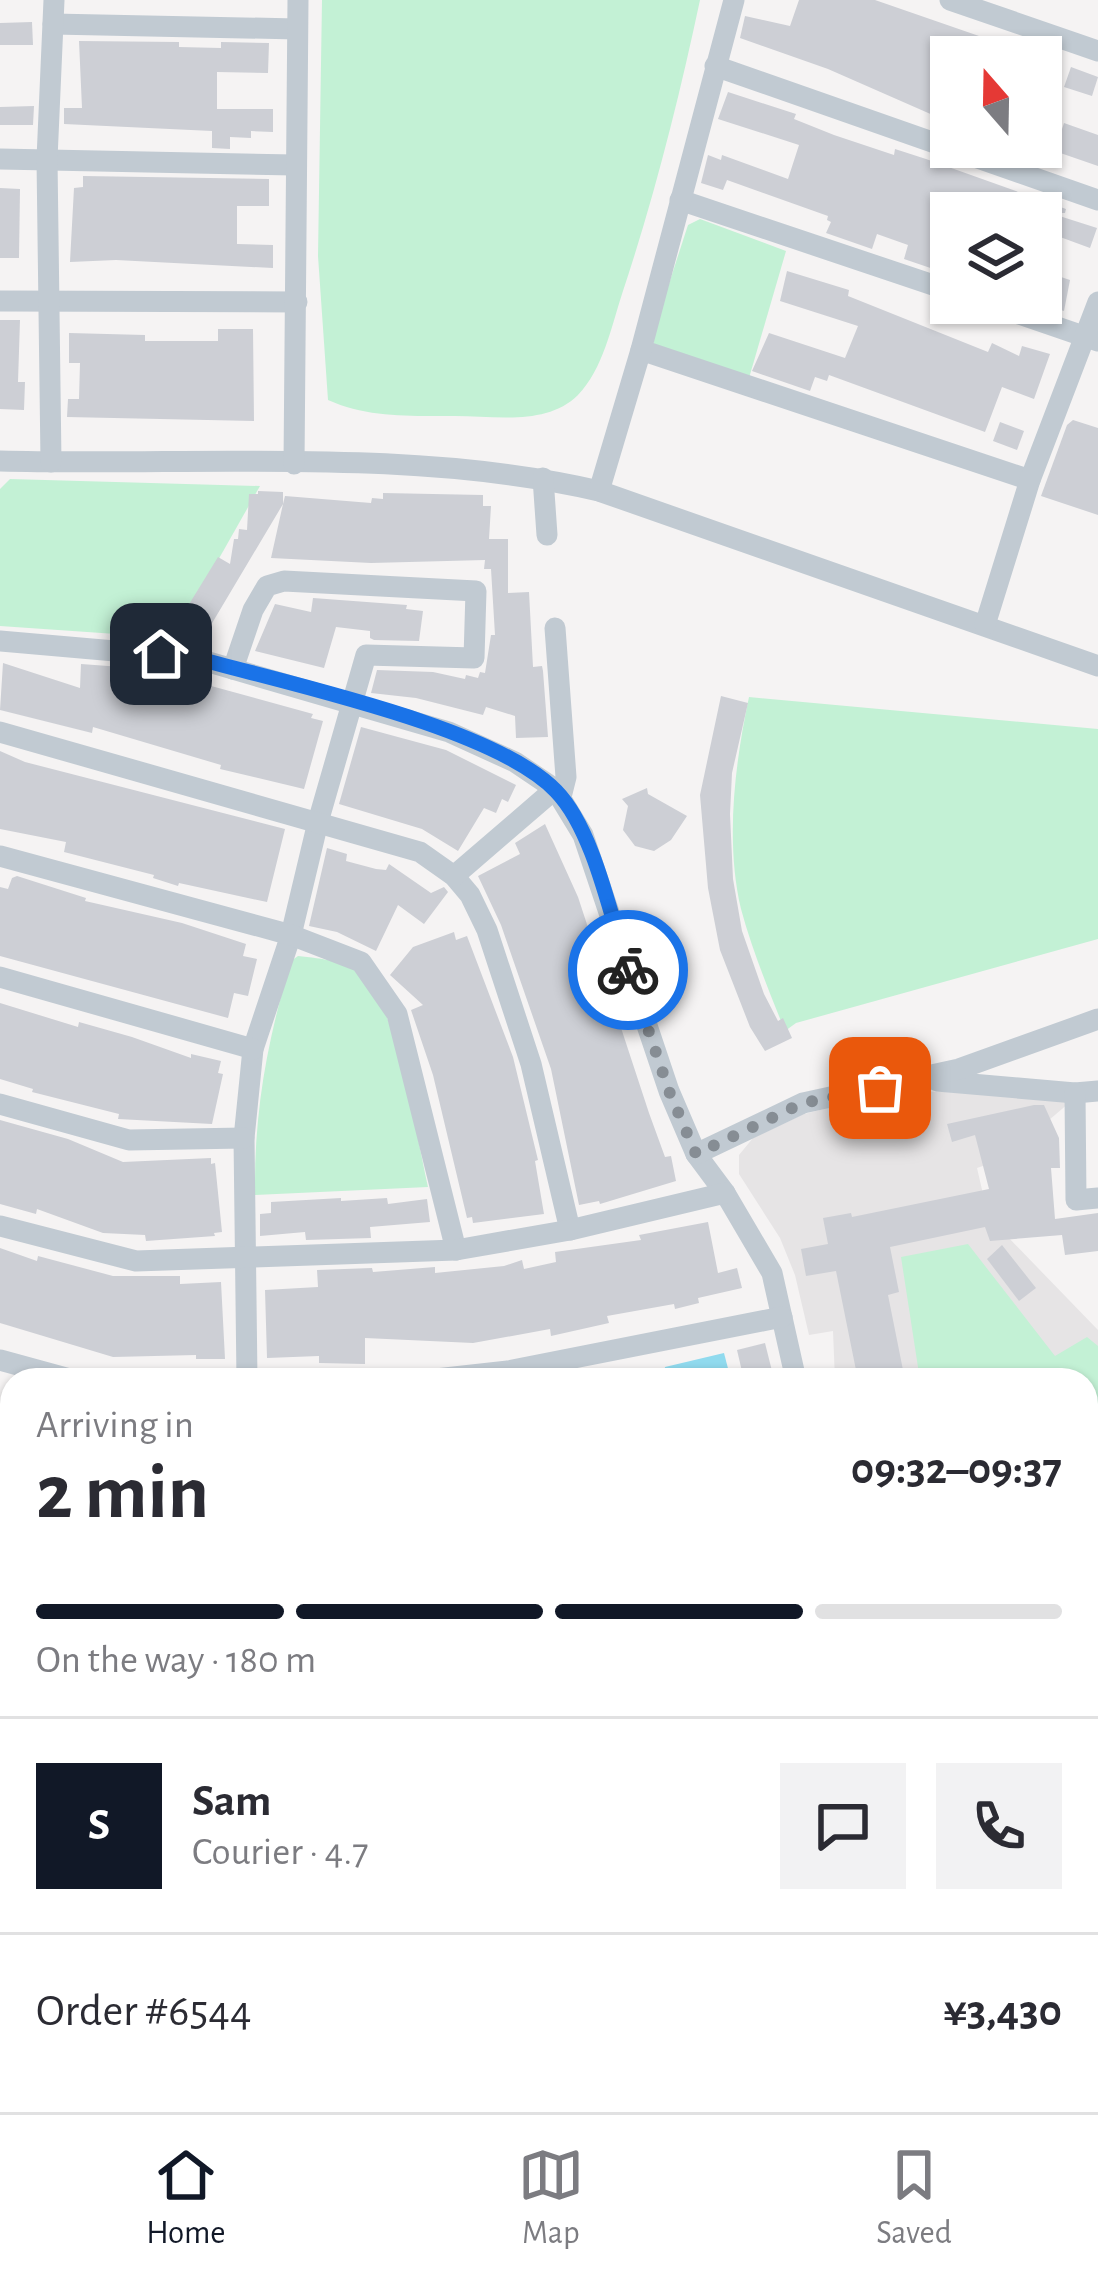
<!DOCTYPE html>
<meta charset="utf-8">
<style>
:root{--surface:#fff;--page:#f2f2f3;--text:#2b2b33;--muted:#7c7c81;--line:#e1e1e2;--accent:#111827}
body{margin:0;font-family:"Alegreya Sans",sans-serif;background:var(--page);color:var(--text);height:100vh;display:flex;flex-direction:column;font-size:45px;white-space:nowrap}
*{box-sizing:border-box;margin:0}
p{font-size:39px;color:var(--muted)}
.icon{flex:none;width:66px;height:66px;fill:none;stroke:currentColor;stroke-width:2;stroke-linecap:round;stroke-linejoin:round}
.map{position:relative;flex:1;overflow:hidden}
.drawer{position:absolute;left:0px;top:1368px;width:1098px;height:744px;display:flex;flex-direction:column;background:var(--surface);border-radius:36px 36px 0 0;box-shadow:0 3px 9px #0004}
.drawer>*{flex:none}
.needle{width:78px;rotate:340deg}
.controls{position:absolute;left:930px;top:36px;display:grid;gap:24px}
.controls a{display:grid;place-items:center;width:132px;height:132px;border-radius:0px;background:var(--surface);box-shadow:0 3px 9px #0004;font-size:60px}
.pin{position:absolute;display:grid;place-items:center;width:102px;height:102px;color:#fff;margin:-51px;border-radius:24px;box-shadow:0 6px 18px #0006}
.courier{position:absolute;display:grid;place-items:center;width:120px;height:120px;margin:-60px;border:9px solid #1a73e8;border-radius:50%;background:#fff;color:#222;box-shadow:0 3px 15px #0007}
.overview em{font-style:normal;font-weight:700}
.overview div{display:flex;flex-direction:column-reverse}
.overview{display:flex;align-items:center;justify-content:space-between;height:204px;padding:0 36px}
h1{font-size:78px;font-weight:700;line-height:90px}
.bar{display:grid;grid-template-columns:repeat(4,1fr);gap:18px 12px;align-content:center;height:144px;padding:0 36px}
.bar i{height:15px;border-radius:9px;background:var(--line)}
.bar .on{background:var(--accent)}
.bar p{grid-column:span 4}
.line{display:flex;align-items:center;gap:30px;padding:0 36px;border-top:3px solid var(--line)}
.line div{flex:1}
.round{display:grid;place-items:center;flex:none;width:126px;height:126px;border-radius:0px;background:var(--page)}
.dock{display:flex;justify-content:space-around;align-items:center;height:168px;border-top:3px solid var(--line);background:var(--surface);font-size:33px;color:var(--muted)}
.dock a{display:grid;justify-items:center;gap:6px}
.dock .on{color:var(--accent)}
.map>svg:first-child{display:block}
.education{fill:#e6e4e5}
.medical{fill:#fce8e6}
.green{fill:#c3f1d5}
.water{fill:#90daee}
.building{fill:#cdcfd5}
.lines{fill:none;stroke-linecap:round;stroke-linejoin:round}
.minor{stroke:#c1cad2;stroke-width:21}
.done{stroke:#868d94;stroke-width:12;stroke-dasharray:0 21.6}
.route{stroke:#1a73e8;stroke-width:15}
</style>
<div class="map">
<svg width="1098" height="2112" viewBox="0 0 1098 2112">
<rect width="100%" height="100%" fill="#f5f3f3"/>
<polygon class="education" points="896,1091 1055,1094 1069,1103 1042,1126 1020,1153 977,1168 986,1207 1006,1235 1098,1330 1098,1418 1086,1424 1086,1380 835,1380 833,1331 809,1335 795,1275 780,1238 739,1174 739,1155 753,1138 804,1114"/>
<polygon class="medical" points="1098,1450 1098,2005 1086,2017 1086,1456"/>
<g class="green">
<path d="M322,0H700C679,99 654,198 622,294C611,328 603,369 578,395C547,426 495,416 455,416C411,416 368,418 328,400L318,256Z"/>
<polygon points="700,219 786,251 749,378 655,347 652,336 688,225"/>
<polygon points="10,479 260,486 174,638 0,626 0,489"/>
<path d="M749,697L1098,729V939L796,1023L785,1031C769,991 752,950 741,909C725,841 735,763 749,697Z"/>
<path d="M298,956C322,959 350,960 368,980C396,1012 418,1141 428,1187L255,1195C254,1111 267,1042 291,961Z"/>
<polygon points="968,1244 1055,1356 1087,1337 1098,1346 1098,1407 1086,1414 1086,1380 920,1380 901,1257"/>
</g>
<g class="water">
<polygon points="724,1353 731,1380 663,1380 665,1367"/>
<polygon points="0,1927 12,1935 12,2100 778,2100 779,2112 0,2112"/>
</g>
<g class="building">
<polygon points="799,0 875,0 1031,54 1031,57 968,57 951,51 951,123 828,69 740,38 745,16 790,26"/>
<polygon points="32,22 33,45 0,45 0,23"/>
<polygon points="79,41 179,42 179,47 221,48 221,42 269,43 268,73 217,72 217,109 273,109 273,132 251,131 251,138 230,137 230,149 212,148 212,131 64,124 64,108 82,108"/>
<polygon points="1071,67 1098,77 1092,96 1064,87"/>
<polygon points="728,92 796,114 794,119 834,135 894,155 895,149 926,159 1066,209 1065,213 1050,213 1097,228 1090,248 1041,230 1041,213 982,213 951,203 951,232 941,259 951,263 951,275 904,259 908,245 877,234 872,249 826,233 831,222 827,220 828,216 727,180 723,190 701,183 708,155 721,160 722,155 788,179 799,145 718,119"/>
<polygon points="34,106 33,125 0,125 0,107"/>
<polygon points="1064,123 1098,135 1098,166 1043,147 1049,128 1061,132"/>
<polygon points="83,176 269,179 269,206 237,206 237,244 273,245 273,268 116,260 70,262 74,188 83,187"/>
<polygon points="0,188 20,189 19,258 0,258"/>
<polygon points="787,271 849,290 848,296 988,352 992,343 1019,356 1022,346 1050,354 1034,399 1002,387 985,432 829,375 827,381 815,377 810,391 752,371 769,333 845,358 858,326 780,301"/>
<polygon points="1046,272 1070,280 1064,311 1041,304"/>
<polygon points="0,320 20,320 18,382 25,382 24,410 0,409"/>
<polygon points="218,329 253,329 254,421 67,417 68,399 79,399 80,363 69,363 69,333 145,335 145,341 218,341"/>
<polygon points="1073,420 1098,428 1098,515 1041,496 1067,425"/>
<polygon points="1000,422 1024,431 1017,450 993,441"/>
<polygon points="258,491 283,492 283,504 285,496 371,503 372,498 383,499 383,493 483,495 483,506 491,506 489,539 508,539 508,593 529,592 533,667 542,666 543,671 548,737 516,738 515,716 486,707 483,715 416,698 371,693 377,670 433,672 465,679 466,675 478,678 480,672 485,673 491,635 495,635 491,569 484,569 485,560 371,563 271,558 283,504 205,635 197,630 194,635 177,624 218,557 230,564 234,539 238,539 239,529 247,530 249,494 258,494"/>
<polygon points="313,598 407,605 406,609 423,611 419,641 374,640 370,638 370,631 336,627 324,668 255,651 275,604 311,612"/>
<polygon points="3,663 80,688 81,664 149,669 313,714 311,718 323,721 304,789 220,769 221,765 93,727 92,733 0,710"/>
<polygon points="721,696 748,703 732,773 730,814 733,879 742,931 764,994 778,1021 783,1018 792,1038 765,1051 750,1027 720,950 708,888 700,795"/>
<polygon points="361,727 446,750 516,785 508,802 502,799 496,813 484,808 458,851 422,829 339,804"/>
<polygon points="0,751 25,762 285,829 267,902 179,883 178,886 153,878 154,875 64,852 66,842 0,829"/>
<polygon points="647,788 648,794 687,816 671,840 654,851 635,846 623,830 628,806 622,799"/>
<polygon points="545,824 578,897 649,1113 665,1157 671,1156 676,1181 600,1204 599,1201 579,1205 551,1069 501,925 478,876 520,854 515,843"/>
<polygon points="327,848 347,854 346,861 376,869 386,870 389,864 431,893 444,887 448,892 424,924 398,905 376,951 337,932 309,926"/>
<polygon points="17,876 86,898 85,901 182,923 246,944 243,956 257,959 248,996 234,993 228,1018 0,956 0,887 8,889 12,878"/>
<polygon points="454,932 456,940 467,936 513,1057 538,1160 535,1161 544,1214 473,1223 472,1217 467,1218 433,1075 411,1010 423,1005 390,975 413,947"/>
<polygon points="0,1003 78,1027 79,1022 132,1037 191,1058 191,1054 221,1061 218,1073 223,1074 212,1124 118,1119 119,1114 32,1092 33,1089 0,1079"/>
<polygon points="1034,1105 1044,1105 1059,1138 1060,1168 1051,1168 1055,1219 1098,1213 1098,1251 1065,1255 1062,1235 990,1241 985,1227 890,1247 899,1292 888,1295 905,1380 858,1380 836,1271 806,1276 801,1249 828,1244 823,1218 851,1213 852,1217 989,1189 975,1135 952,1142 947,1124"/>
<polygon points="0,1120 68,1139 123,1162 211,1158 211,1164 215,1163 222,1232 214,1233 215,1236 146,1241 145,1235 103,1233 37,1209 36,1214 0,1204"/>
<polygon points="341,1198 341,1201 387,1198 388,1204 427,1199 430,1222 370,1227 371,1238 306,1240 305,1232 260,1236 260,1214 271,1213 271,1202"/>
<polygon points="708,1222 718,1273 737,1268 742,1288 698,1298 699,1303 675,1309 674,1304 607,1316 609,1323 551,1336 550,1329 473,1343 365,1338 365,1364 319,1363 319,1356 267,1358 265,1290 318,1287 317,1270 372,1268 373,1272 435,1267 435,1273 504,1266 522,1260 524,1269 556,1262 555,1252 641,1240 639,1235"/>
<polygon points="1002,1245 1036,1288 1019,1301 987,1259"/>
<polygon points="0,1248 37,1261 38,1256 113,1276 180,1276 180,1284 221,1282 225,1359 196,1359 196,1355 113,1357 0,1323"/>
<polygon points="765,1343 773,1375 744,1380 737,1350"/>
</g>
<g class="lines">
<g class="minor">
<polyline points="950,0 1098,51"/>
<polyline points="53,24 297,29"/>
<polyline points="715,66 1098,200"/>
<polyline points="0,159 294,165"/>
<polyline points="680,200 951,291"/>
<polyline points="0,301 297,302"/>
<polyline points="987,303 1098,341"/>
<polyline points="641,350 1030,480"/>
<path d="M0,461C193,466 411,447 599,491L1098,666"/>
<polyline points="51,462 47,159 54,0"/>
<polyline points="294,464 298,0"/>
<polyline points="543,478 547,535"/>
<polyline points="599,491 641,350 734,0"/>
<polyline points="985,625 1030,480 1098,302"/>
<polyline points="555,628 566,777 561,797"/>
<polyline points="0,641 195,658 449,732 515,762 555,789 583,835 669,1091 696,1154 725,1193 772,1273 796,1380"/>
<polyline points="233,669 253,610 267,586 284,581 476,591 474,658 366,655 318,822 291,935 253,1049 244,1138 247,1380"/>
<polyline points="0,732 420,852 454,876 470,895 487,930 531,1064 570,1230"/>
<polyline points="0,856 291,935 361,962 397,1014 456,1250"/>
<polyline points="454,876 555,789"/>
<polyline points="0,977 253,1049"/>
<polyline points="937,1081 1075,1093 1098,1091"/>
<polyline points="1075,1093 1076,1200 1098,1198"/>
<polyline points="0,1104 129,1140 244,1138"/>
<polyline points="696,1154 803,1103 959,1069 1098,1019"/>
<polyline points="0,1226 136,1261 456,1250 570,1230 725,1193"/>
<polyline points="0,1360 73,1380"/>
<polyline points="427,1380 508,1371 782,1317"/>
<polyline points="0,1489 12,1493"/>
<polyline points="0,1613 12,1616"/>
<polyline points="0,1735 12,1695"/>
<polyline points="0,1844 12,1851"/>
<polyline points="1086,2088 1098,2080"/>
<polyline points="802,2112 802,2100"/>
<polyline points="1028,2112 1066,2100"/>
</g>
</g>
<g class="lines">
<polyline class="done" points="628,970 669,1091 696,1154 803,1103 880,1088"/>
<path class="route" d="M161,654L196,658C285,683 495,727 556,791C594,830 611,918 628,970"/>
</g>
</svg>
<div class="controls">
<a><svg class="needle" viewBox="-14 -14 28 28"><path d="M0-13l5 13h-10z" fill="#e53935"/><path d="M0 13l5-13h-10z" fill="#7c7c81"/></svg></a>
<a><svg class="icon" aria-label="layers" viewBox="0 0 24 24"><path d="M12 4l9 5-9 5-9-5zM3 14l9 5 9-5"/></svg></a>
</div>
<div class="pin" style="left:880px;top:1088px;background:#ea580c"><svg class="icon" aria-label="bag" viewBox="0 0 24 24"><path d="M5 8h14l-1 12H6zM9 8a3 3 0 0 1 6 0"/></svg></div>
<div class="pin" style="left:161px;top:654px;background:#1f2937"><svg class="icon" aria-label="home" viewBox="0 0 24 24"><path d="M3 11l9-7 9 7M6 9v11h12V9"/></svg></div>
<div class="courier" style="left:628px;top:970px"><svg class="icon" aria-label="bike" viewBox="0 0 24 24"><circle cx="6" cy="16" r="4"/><circle cx="18" cy="16" r="4"/><path d="M6 16l4-8h5l3 8M10 8l3 8H6M13 5h3"/></svg></div>
<section class="drawer">
<div class="overview"><div><h1>2 min</h1><p>Arriving in</p></div><em>09:32–09:37</em></div>
<div class="bar"><i class="on"></i><i class="on"></i><i class="on"></i><i></i><p>On the way · 180 m</p></div>
<div class="line" style="height:216px"><b class="round" style="background:var(--accent);color:#fff">S</b><div><b>Sam</b><p>Courier · 4.7</p></div><a class="round"><svg class="icon" aria-label="chat" viewBox="0 0 24 24"><path d="M4 5h16v11H9l-5 4z"/></svg></a><a class="round"><svg class="icon" aria-label="phone" viewBox="0 0 24 24"><path d="M5 4h4l2 5-3 2q2 4 5 5l2-3 5 2v4C11 20 4 13 5 4z"/></svg></a></div>
<div class="line" style="height:156px"><div>Order #6544</div><b>¥3,430</b></div>
</section>
</div>
<nav class="dock">
<a class="on"><svg class="icon" aria-label="home" viewBox="0 0 24 24"><path d="M3 11l9-7 9 7M6 9v11h12V9"/></svg>Home</a>
<a><svg class="icon" aria-label="map" viewBox="0 0 24 24"><path d="M3 6l6-2 6 2 6-2v14l-6 2-6-2-6 2zM9 4v14M15 6v14"/></svg>Map</a>
<a><svg class="icon" aria-label="saved" viewBox="0 0 24 24"><path d="M7 4h10v16l-5-4-5 4z"/></svg>Saved</a>
</nav>
